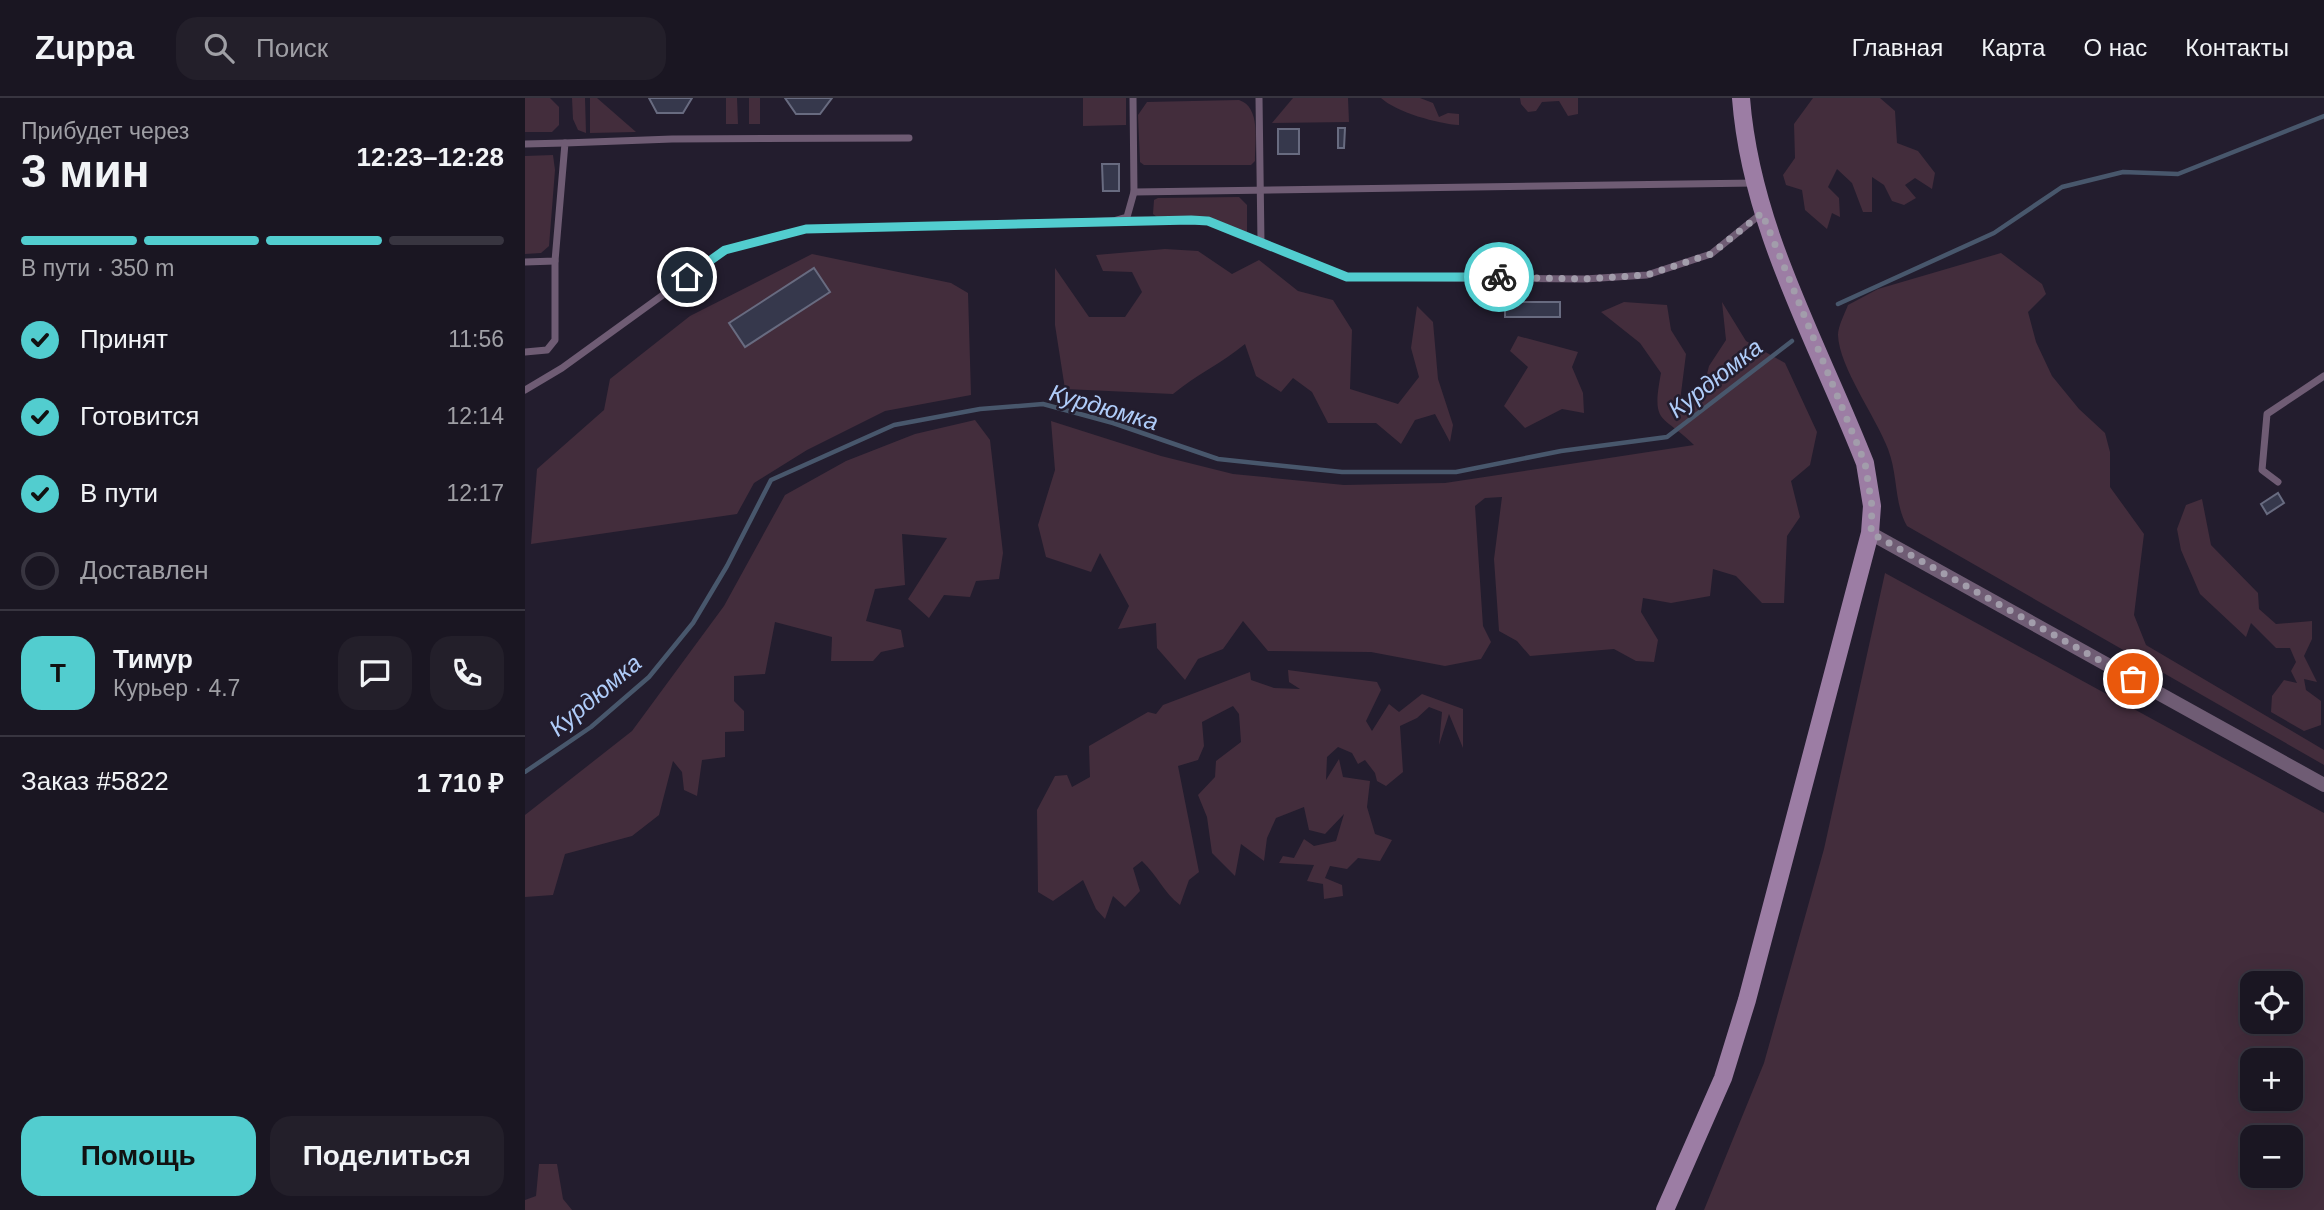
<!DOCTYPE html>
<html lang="ru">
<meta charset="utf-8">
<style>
:root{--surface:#1a1622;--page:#231f2a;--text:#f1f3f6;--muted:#9f9fa5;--line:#383540;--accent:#52cdcf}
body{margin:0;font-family:Helvetica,sans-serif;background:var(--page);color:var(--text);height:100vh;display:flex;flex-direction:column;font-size:26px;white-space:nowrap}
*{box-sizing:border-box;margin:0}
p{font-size:23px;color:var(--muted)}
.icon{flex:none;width:38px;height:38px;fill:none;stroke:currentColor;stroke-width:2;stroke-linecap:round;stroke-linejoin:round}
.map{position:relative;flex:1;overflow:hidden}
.panel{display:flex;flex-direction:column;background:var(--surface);width:525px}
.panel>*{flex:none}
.buttons{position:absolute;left:1715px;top:873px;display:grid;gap:14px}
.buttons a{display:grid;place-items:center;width:63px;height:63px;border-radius:14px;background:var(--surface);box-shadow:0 7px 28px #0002,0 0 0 2px var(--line);font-size:35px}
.pin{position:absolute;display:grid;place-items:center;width:60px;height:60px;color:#fff;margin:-30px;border:4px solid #fff;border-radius:50%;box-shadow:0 2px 7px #0007}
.courier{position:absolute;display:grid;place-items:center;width:70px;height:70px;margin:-35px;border:5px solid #52cdcf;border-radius:50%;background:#fff;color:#222;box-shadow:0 2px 9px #0007}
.head em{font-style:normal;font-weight:800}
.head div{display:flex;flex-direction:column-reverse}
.head{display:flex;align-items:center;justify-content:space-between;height:119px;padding:0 21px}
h1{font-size:46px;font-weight:800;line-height:52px}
.bar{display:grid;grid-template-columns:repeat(4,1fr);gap:10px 7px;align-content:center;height:84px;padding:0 21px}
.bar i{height:9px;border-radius:5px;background:var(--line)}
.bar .on{background:var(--accent)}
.bar p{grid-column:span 4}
.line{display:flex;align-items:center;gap:18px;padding:0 21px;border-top:2px solid var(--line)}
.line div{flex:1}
.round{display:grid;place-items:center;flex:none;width:74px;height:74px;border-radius:21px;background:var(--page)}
ol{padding:0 21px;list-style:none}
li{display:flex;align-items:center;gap:21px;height:77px}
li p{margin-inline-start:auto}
li .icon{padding:7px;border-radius:50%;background:var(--accent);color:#111;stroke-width:4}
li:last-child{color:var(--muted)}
li i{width:38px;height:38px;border:4px solid var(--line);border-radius:50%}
.button{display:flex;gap:14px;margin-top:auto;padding:14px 21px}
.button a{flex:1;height:80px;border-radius:21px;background:var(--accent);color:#111;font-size:28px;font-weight:800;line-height:80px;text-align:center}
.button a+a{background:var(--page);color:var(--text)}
header{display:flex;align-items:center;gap:42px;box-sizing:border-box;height:98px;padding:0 35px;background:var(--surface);border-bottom:2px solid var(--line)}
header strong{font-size:33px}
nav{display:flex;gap:38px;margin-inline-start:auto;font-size:24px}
.search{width:490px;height:63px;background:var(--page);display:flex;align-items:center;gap:18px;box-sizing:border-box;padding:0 24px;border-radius:21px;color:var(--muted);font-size:26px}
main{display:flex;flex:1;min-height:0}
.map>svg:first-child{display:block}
.green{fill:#432d3c;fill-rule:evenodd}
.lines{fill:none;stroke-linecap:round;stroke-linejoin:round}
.stream{stroke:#48576c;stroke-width:4.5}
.building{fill:#36384c;stroke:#686b80;stroke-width:2}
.lane{stroke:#6f5c74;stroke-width:7}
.street{stroke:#6f5c74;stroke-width:14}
.secondary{stroke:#9c7da4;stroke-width:18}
.done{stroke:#a29dab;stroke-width:7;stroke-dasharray:0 12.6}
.route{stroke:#52cdcf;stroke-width:9}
.labels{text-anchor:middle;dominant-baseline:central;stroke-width:5;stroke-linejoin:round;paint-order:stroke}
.water-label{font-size:24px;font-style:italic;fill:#afccf9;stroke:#231d2e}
</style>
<header>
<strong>Zuppa</strong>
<div class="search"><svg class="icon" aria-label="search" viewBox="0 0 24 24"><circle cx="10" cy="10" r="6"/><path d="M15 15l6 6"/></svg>Поиск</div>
<nav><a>Главная</a><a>Карта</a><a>О нас</a><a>Контакты</a></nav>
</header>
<main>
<section class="panel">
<div class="head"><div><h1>3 мин</h1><p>Прибудет через</p></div><em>12:23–12:28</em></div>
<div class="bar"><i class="on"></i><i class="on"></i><i class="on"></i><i></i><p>В пути · 350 m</p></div>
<ol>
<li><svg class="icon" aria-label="check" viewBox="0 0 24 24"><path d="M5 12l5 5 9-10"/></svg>Принят<p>11:56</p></li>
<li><svg class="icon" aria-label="check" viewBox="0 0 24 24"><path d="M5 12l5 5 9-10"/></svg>Готовится<p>12:14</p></li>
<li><svg class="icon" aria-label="check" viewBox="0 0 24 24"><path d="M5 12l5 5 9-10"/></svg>В пути<p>12:17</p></li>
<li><i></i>Доставлен</li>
</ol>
<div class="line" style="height:126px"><b class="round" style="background:var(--accent);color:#111">Т</b><div><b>Тимур</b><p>Курьер · 4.7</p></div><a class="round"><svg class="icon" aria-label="chat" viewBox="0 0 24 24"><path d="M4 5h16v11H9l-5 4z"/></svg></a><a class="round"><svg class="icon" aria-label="phone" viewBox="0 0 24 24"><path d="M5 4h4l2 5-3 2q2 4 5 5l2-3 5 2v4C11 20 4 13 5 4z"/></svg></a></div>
<div class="line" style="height:91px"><div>Заказ #5822</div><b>1 710 ₽</b></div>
<div class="button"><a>Помощь</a><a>Поделиться</a></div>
</section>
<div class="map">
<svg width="1799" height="1112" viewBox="0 0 1799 1112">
<rect width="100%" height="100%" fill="#231d2e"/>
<g class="green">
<polygon points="0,0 25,0 34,9 34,27 27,34 0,34"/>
<polygon points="47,0 60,0 61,35 53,32 48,21"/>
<polygon points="65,0 72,0 111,34 65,35"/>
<polygon points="201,0 212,0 213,26 201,26"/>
<rect x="224" y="0" width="11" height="26"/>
<polygon points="558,0 601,0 601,27 558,28"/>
<polygon points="768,0 823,0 824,24 747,25"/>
<path d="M856,0H895L908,5L914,19L923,15L934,16V27C913,26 871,14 856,0Z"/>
<polygon points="995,0 1053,0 1053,16 1043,18 1034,3 1017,4 1011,13 1003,14 996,6"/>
<polygon points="1288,0 1355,0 1370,13 1372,45 1393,53 1410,75 1407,91 1390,80 1380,87 1391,100 1379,107 1367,103 1359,87 1347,79 1347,114 1338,114 1327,85 1312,71 1303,89 1314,100 1315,119 1307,115 1302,131 1280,112 1277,92 1261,87 1258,77 1270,60 1269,26"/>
<path d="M714,2C736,9 730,44 730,63L726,67H619L615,64L613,17L622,4Z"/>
<polygon points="28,57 30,72 24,148 16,155 0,156 0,58"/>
<polygon points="714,99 722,107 722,135 682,118 632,119 628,116 629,102 633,100"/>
<path d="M640,151L673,153L707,176L734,162L773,193L808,202L827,232L825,291L873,306L894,279L886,250L892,208L908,224L913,281L928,327L925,344L910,316L890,322L876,346L851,325H803L787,294L768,280L756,294L731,278L720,246C697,265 671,277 648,296L540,291L530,227V170L564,219H600L617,194L607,174L578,173L571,157Z"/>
<path d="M1476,155L1517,186L1521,196L1503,214L1511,244L1527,278L1554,311L1580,335L1585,354V389L1619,436L1609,517L1621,547L1799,652V667L1382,428C1369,405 1373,377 1363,351C1351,319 1314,269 1313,237C1313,228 1320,215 1323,207L1353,191Z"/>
<polygon points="287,156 426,185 443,195 446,297 360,313 282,352 229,385 212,416 6,446 12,371 79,312 85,281 165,218"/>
<path d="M1099,204L1142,207L1146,232L1161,256L1155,303L1177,296L1184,268L1201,242L1197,204L1221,243L1260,265L1292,334L1285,367L1266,383L1275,419L1262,438L1259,505H1237L1211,478L1188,471L1185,498L1146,505L1118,500L1116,514L1133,542L1129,564L1111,563L1089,551L1005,558L992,543L974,533L969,461L977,399L960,400L950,408L958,528L966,544L956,561L920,568L846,554L743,553L718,523L698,551L673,561L660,582L632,550L631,525L593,531L604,508L575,455L566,474L521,459L513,427L530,372L526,323L636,358L708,376L819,387L920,385L1169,347C1137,315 1126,328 1136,275L1115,245L1076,214Z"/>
<polygon points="993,238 1053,254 1047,269 1058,295 1059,315 1037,311 1000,330 979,308 1003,269 985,253"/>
<polygon points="450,322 465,342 478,455 474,481 451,483 445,499 419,497 404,520 383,501 422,440 377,436 380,487 350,491 341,523 376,532 379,549 356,554 348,563 306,563 307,539 250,524 240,576 209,578 209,603 219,613 219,633 200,634 200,659 177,662 172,698 159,692 157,674 148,663 134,717 107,738 40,756 28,797 0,799 0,717 107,633 199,508 260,397 321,363 390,336"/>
<polygon points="1677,401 1686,447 1733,495 1734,511 1751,526 1787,523 1787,541 1779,558 1792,584 1779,581 1781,592 1796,603 1796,627 1779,633 1746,614 1747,598 1759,582 1772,585 1766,573 1771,564 1765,550 1751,550 1726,525 1721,539 1675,496 1656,452 1652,431 1661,407"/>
<path d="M1360,475L1799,715V1112H1179L1239,965L1299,751ZM1727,886H1766V924H1727ZM1727,962H1766V1001H1727ZM1727,1040H1766V1078H1727Z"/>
<path d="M763,572L852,584L856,592L841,623L847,633L864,606L874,614L897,596L938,611V650L924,616L914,647L917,614L904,609L892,620L875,628L878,674L861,688L852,683L850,675L840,662L833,666L827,655L813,649L802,659L801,682L814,661L818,679L845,683L842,709L850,736L867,742L855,763L833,760L822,771L805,768L800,780L817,787L818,798L799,801L798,786L782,783L789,767L754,765L758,758L769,760L779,741L789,748L811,743L819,716L800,736L784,732L779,709L751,720L742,740L739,763L716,746L710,778L687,755L682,719L673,697L690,679L691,663L716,644L714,616L708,608L677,624L679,648L673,662L653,668L674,774L664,782L655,807C638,794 633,778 617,763L608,770L615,793L600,809L588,798L580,821L571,811L558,782L528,803L513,794L512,712L530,678L542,677L547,689L565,679L564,648L623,614L631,616L638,607L725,574L726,582L749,590L775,591L764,584Z"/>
<polygon points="14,1066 32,1066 38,1101 47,1112 0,1112 0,1102 11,1098"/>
</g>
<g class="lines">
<g class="stream">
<polyline points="1313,206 1469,135 1537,89 1598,74 1653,76 1799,18"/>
<polyline points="0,674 66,629 124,579 168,525 202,468 246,382 369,327 455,311 518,306 588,325 693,361 817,374 931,374 1036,353 1142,339 1267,243"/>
</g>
</g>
<g class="building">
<polygon points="124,0 167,0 158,15 132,15"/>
<polygon points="260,0 307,0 295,16 271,16"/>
<polygon points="813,30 820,30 819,50 813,50"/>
<rect x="753" y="31" width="21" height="25"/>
<polygon points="577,66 594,66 594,93 578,93"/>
<polygon points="289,170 305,194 220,249 204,225"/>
<rect x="980" y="204" width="55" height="15"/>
<polygon points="1753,395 1759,405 1742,416 1736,406"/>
</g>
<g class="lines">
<g class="lane">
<polyline points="734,0 736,144"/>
<polyline points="0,46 40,45"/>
<polyline points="609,94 1231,85"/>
<polyline points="596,122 683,123 822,179 1060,181 1122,177 1186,156 1237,115"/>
<polyline points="0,164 30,163 40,45 147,41 384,40"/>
<polyline points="0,254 22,252 30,242 30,163"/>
<polyline points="0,292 37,270 200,152 281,131 588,123 602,119 609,94 608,0"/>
<polyline points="1753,384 1737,372 1742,316 1799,278"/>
</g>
<polyline class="street" points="1345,435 1799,687"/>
<path class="secondary" d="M1140,1112L1198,980L1222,902L1345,435L1347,408L1340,365C1293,245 1226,131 1216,0"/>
</g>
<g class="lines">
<polyline class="done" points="974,179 1060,181 1122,177 1186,156 1237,115 1340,365 1347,408 1346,435 1608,581"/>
<polyline class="route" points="162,179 200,152 281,131 666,122 683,123 822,179 974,179"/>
</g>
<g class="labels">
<g class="water-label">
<text transform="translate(1190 280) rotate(-38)">Курдюмка</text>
<text transform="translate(579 309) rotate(16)">Курдюмка</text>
<text transform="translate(70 597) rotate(-40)">Курдюмка</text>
</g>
</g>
</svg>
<div class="buttons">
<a><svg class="icon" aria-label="locate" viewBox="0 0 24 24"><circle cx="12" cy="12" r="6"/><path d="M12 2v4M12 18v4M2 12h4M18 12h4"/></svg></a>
<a>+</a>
<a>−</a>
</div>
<div class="pin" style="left:1608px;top:581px;background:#ea580c"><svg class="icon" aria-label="bag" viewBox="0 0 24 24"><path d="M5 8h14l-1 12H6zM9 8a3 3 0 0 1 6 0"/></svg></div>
<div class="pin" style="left:162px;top:179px;background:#1f2937"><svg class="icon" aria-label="home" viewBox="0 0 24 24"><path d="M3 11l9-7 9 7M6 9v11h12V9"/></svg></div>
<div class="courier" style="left:974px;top:179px"><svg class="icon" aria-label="bike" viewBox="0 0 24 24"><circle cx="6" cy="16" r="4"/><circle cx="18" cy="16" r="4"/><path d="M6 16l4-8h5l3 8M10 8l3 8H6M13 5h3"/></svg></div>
</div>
</main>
